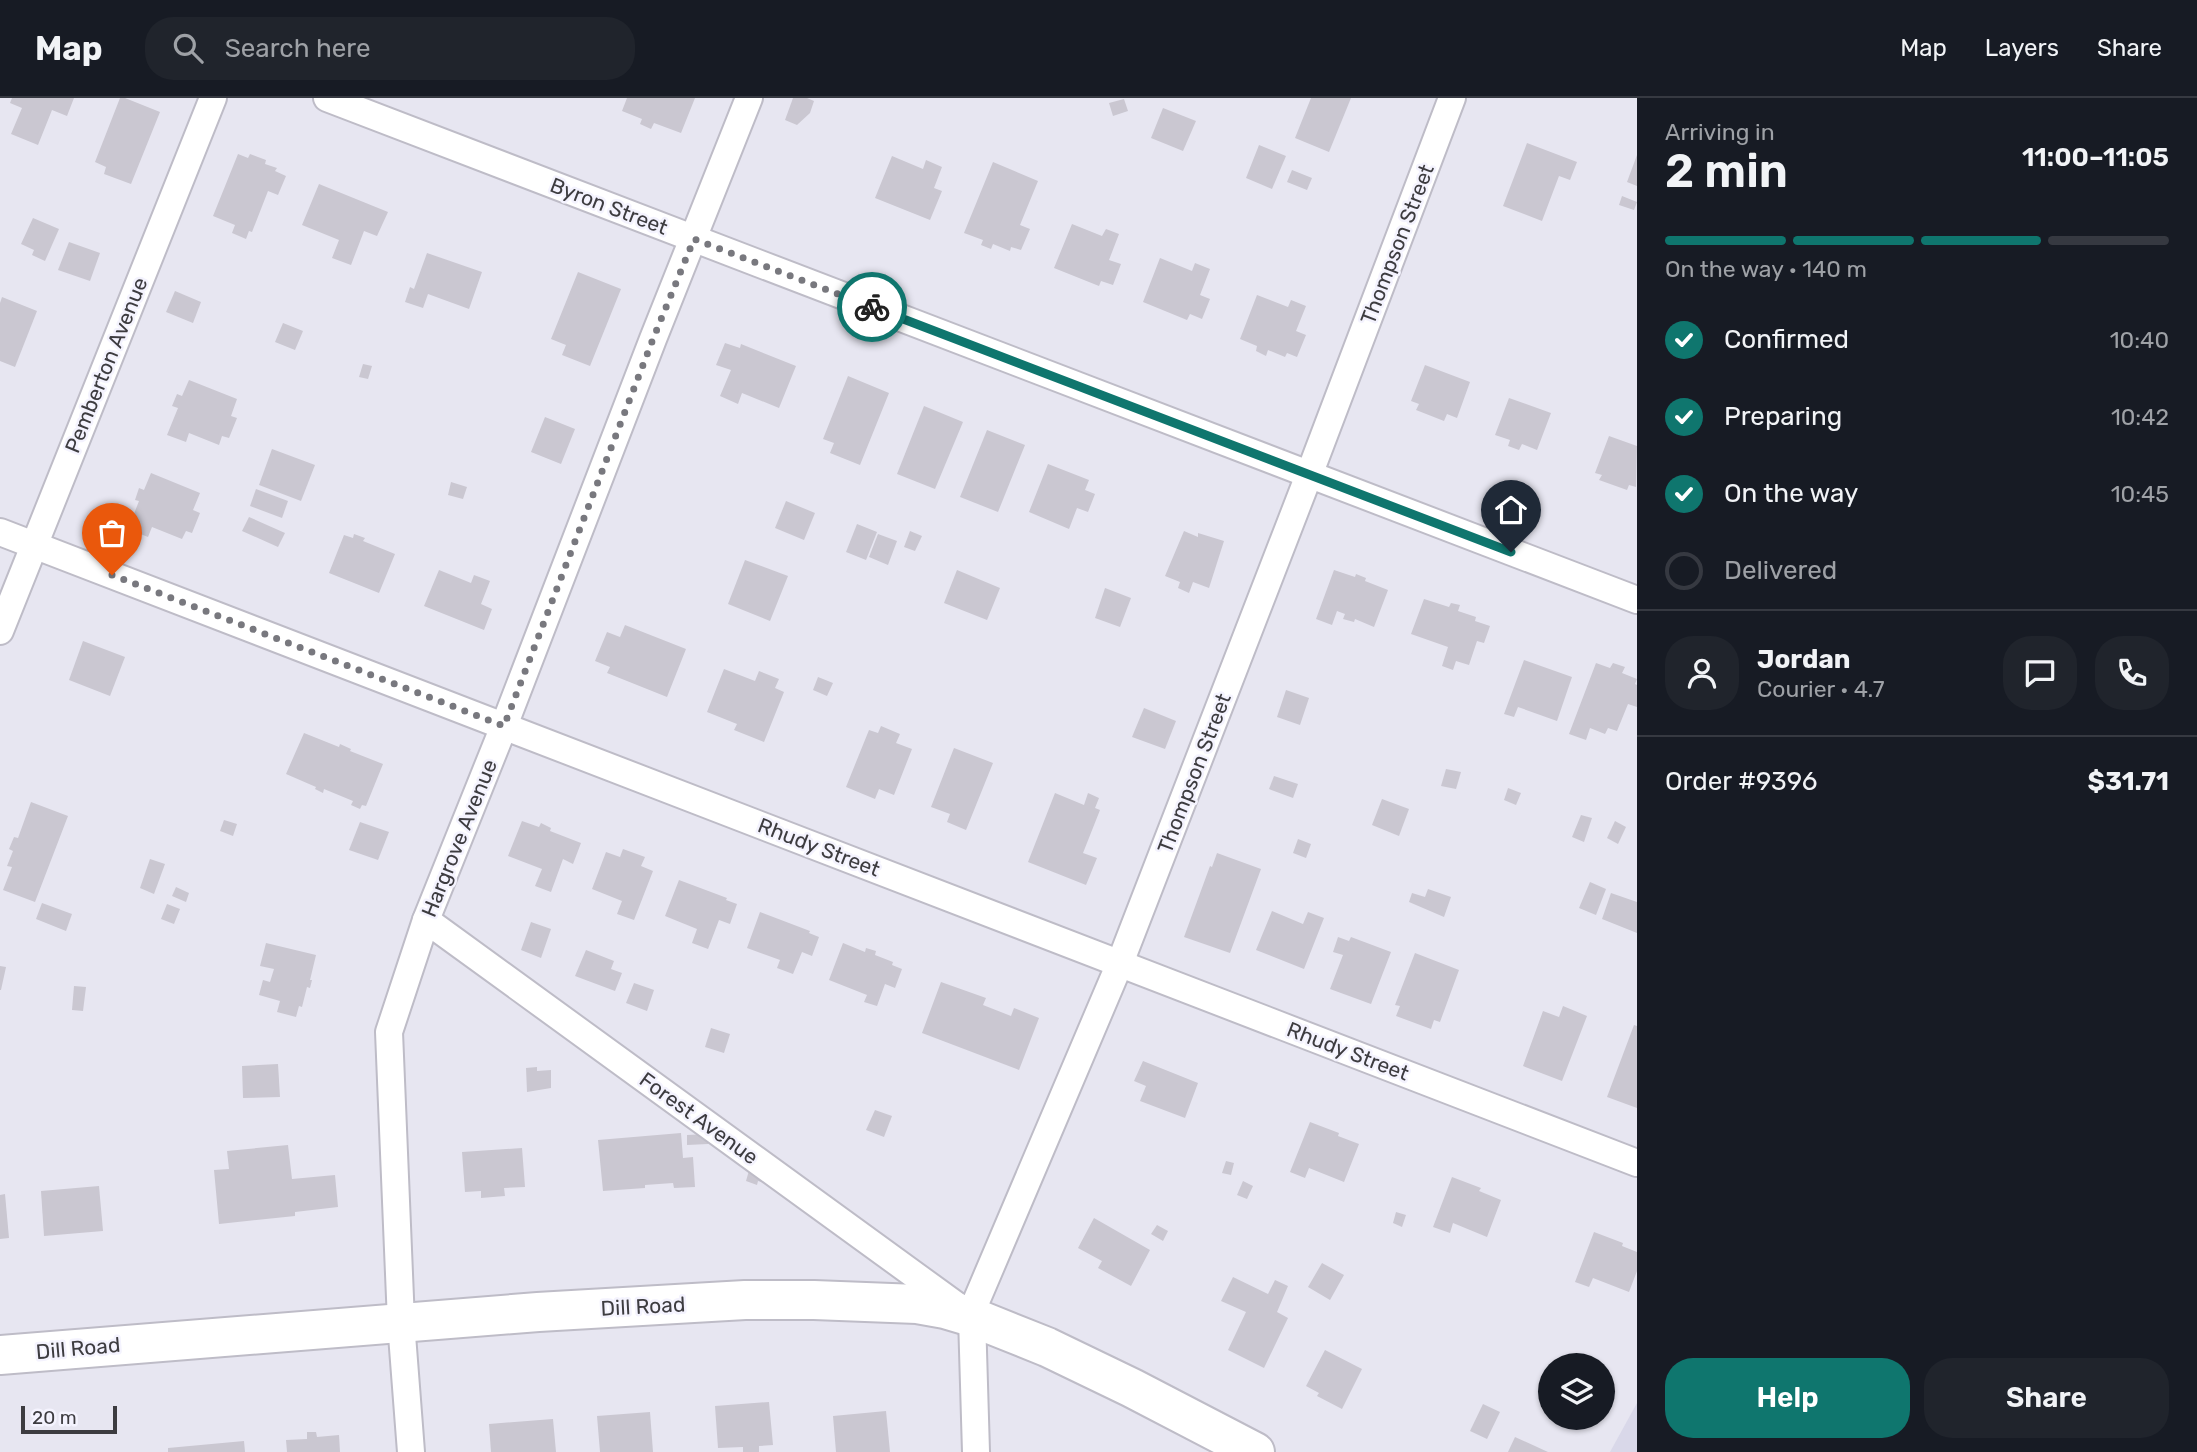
<!DOCTYPE html>
<meta charset="utf-8">
<style>
:root{--surface:#171b24;--page:#20242c;--text:#f1f3f6;--muted:#9ea1a6;--line:#363941;--accent:#0f766e}
body{margin:0;font-family:Rubik,sans-serif;background:var(--page);color:var(--text);height:100vh;display:flex;flex-direction:column;font-size:26px;white-space:nowrap}
*{box-sizing:border-box;margin:0}
p{font-size:23px;color:var(--muted)}
.icon{flex:none;width:38px;height:38px;fill:none;stroke:currentColor;stroke-width:2;stroke-linecap:round;stroke-linejoin:round}
.map{position:relative;flex:1;overflow:hidden}
.side{display:flex;flex-direction:column;background:var(--surface);width:560px}
.side>*{flex:none}
.buttons{position:absolute;left:1538px;top:1255px;display:grid;gap:14px}
.buttons a{display:grid;place-items:center;width:77px;height:77px;border-radius:50%;background:var(--surface);box-shadow:0 2px 5px #0004;font-size:35px}
.scale{position:absolute;left:21px;bottom:18px;width:96px;box-sizing:border-box;padding-left:7px;border:4px solid #3d3c40;border-top:0;font-size:19px;line-height:24px;white-space:nowrap;color:#3d3c40;-webkit-text-stroke:5px #f4f3fe;paint-order:stroke}
.pin{position:absolute;display:grid;place-items:center;width:60px;height:60px;color:#fff;margin:-72px -30px;border-radius:50% 50% 50% 0;rotate:-45deg;box-shadow:0 0 7px #0007}
.pin .icon{rotate:45deg}
.courier{position:absolute;display:grid;place-items:center;width:70px;height:70px;margin:-35px;border:5px solid #0f766e;border-radius:50%;background:#fff;color:#222;box-shadow:0 2px 9px #0007}
.head em{font-style:normal;font-weight:600}
.head div{display:flex;flex-direction:column-reverse}
.head{display:flex;align-items:center;justify-content:space-between;height:119px;padding:0 28px}
h1{font-size:46px;font-weight:600;line-height:52px}
.bar{display:grid;grid-template-columns:repeat(4,1fr);gap:10px 7px;align-content:center;height:84px;padding:0 28px}
.bar i{height:9px;border-radius:5px;background:var(--line)}
.bar .selected{background:var(--accent)}
.bar p{grid-column:span 4}
.line{display:flex;align-items:center;gap:18px;padding:0 28px;border-top:2px solid var(--line)}
.line div{flex:1}
.round{display:grid;place-items:center;flex:none;width:74px;height:74px;border-radius:28px;background:var(--page)}
ol{padding:0 28px;list-style:none}
li{display:flex;align-items:center;gap:21px;height:77px}
li p{margin-inline-start:auto}
li .icon{padding:7px;border-radius:50%;background:var(--accent);color:#fff;stroke-width:4}
li:last-child{color:var(--muted)}
li i{width:38px;height:38px;border:4px solid var(--line);border-radius:50%}
.cta{display:flex;gap:14px;margin-top:auto;padding:14px 28px}
.cta a{flex:1;height:80px;border-radius:28px;background:var(--accent);color:#fff;font-size:28px;font-weight:600;line-height:80px;text-align:center}
.cta a+a{background:var(--page);color:var(--text)}
header{display:flex;align-items:center;gap:42px;box-sizing:border-box;height:98px;padding:0 35px;background:var(--surface);border-bottom:2px solid var(--line)}
header strong{font-size:33px}
nav{display:flex;gap:38px;margin-inline-start:auto;font-size:24px}
.search{width:490px;height:63px;background:var(--page);display:flex;align-items:center;gap:18px;box-sizing:border-box;padding:0 24px;border-radius:28px;color:var(--muted);font-size:26px}
main{display:flex;flex:1;min-height:0}
.map>svg:first-child{display:block}
.built{fill:#d9d8e9}
.building{fill:#cac7d1}
.lines{fill:none;stroke-linecap:round;stroke-linejoin:round}
.street-casing{stroke:#bebcc7;stroke-width:30}
.secondary-casing{stroke:#bebcc7;stroke-width:42}
.street{stroke:#fff;stroke-width:26}
.secondary{stroke:#fff;stroke-width:38}
.done{stroke:#78787e;stroke-width:7;stroke-dasharray:0 12.6}
.route{stroke:#0f766e;stroke-width:9}
.labels{text-anchor:middle;dominant-baseline:central;stroke-width:5;stroke-linejoin:round;paint-order:stroke}
.street-label{font-size:21px;fill:#3d3c40;stroke:#f4f3fe}
</style>
<header>
<strong>Map</strong>
<div class="search"><svg class="icon" aria-label="search" viewBox="0 0 24 24"><circle cx="10" cy="10" r="6"/><path d="M15 15l6 6"/></svg>Search here</div>
<nav><a>Map</a><a>Layers</a><a>Share</a></nav>
</header>
<main>
<div class="map">
<svg width="1637" height="1354" viewBox="0 0 1637 1354">
<rect width="100%" height="100%" fill="#e7e6f1"/>
<polygon class="built" points="1637,1305 1637,1354 1610,1354"/>
<g class="building">
<polygon points="12,0 74,0 67,18 52,12 38,47 11,36 22,10 10,5"/>
<polygon points="120,0 125,0 160,14 131,86 104,76 106,69 95,64"/>
<polygon points="627,0 695,0 681,35 654,25 651,31 640,26 642,21 622,13"/>
<polygon points="793,0 807,0 814,3 810,15 797,27 785,22"/>
<polygon points="1311,0 1351,0 1329,54 1295,40"/>
<polygon points="1124,1 1128,13 1113,18 1109,5"/>
<polygon points="1163,10 1196,23 1183,53 1151,40"/>
<polygon points="1527,45 1577,64 1570,82 1559,78 1542,123 1503,108"/>
<polygon points="1259,47 1286,58 1272,91 1246,80"/>
<polygon points="238,56 248,60 250,56 266,62 265,66 277,70 275,73 286,78 278,97 268,93 252,134 249,133 246,141 232,135 235,127 213,118"/>
<polygon points="1637,57 1637,88 1627,84"/>
<polygon points="892,58 923,71 926,62 942,69 934,90 942,93 930,122 875,100"/>
<polygon points="993,64 1038,83 1020,127 1030,131 1021,152 1011,149 1010,153 993,146 991,151 981,147 983,142 964,135"/>
<polygon points="1292,72 1312,80 1307,92 1287,84"/>
<polygon points="319,86 388,114 377,138 364,133 351,167 332,160 339,142 302,127"/>
<polygon points="1622,98 1637,104 1634,112 1619,107"/>
<polygon points="33,120 59,131 45,163 32,157 34,152 21,146"/>
<polygon points="1072,126 1102,138 1106,131 1119,136 1109,162 1121,166 1113,187 1101,183 1099,188 1054,170"/>
<polygon points="69,144 100,155 90,183 58,172"/>
<polygon points="427,155 482,174 469,211 428,196 423,210 405,204 410,189 414,191"/>
<polygon points="1160,160 1192,173 1195,165 1210,171 1200,197 1210,201 1202,221 1190,216 1187,222 1143,204"/>
<polygon points="578,174 621,191 590,268 562,257 566,247 551,241"/>
<polygon points="175,193 201,204 193,225 166,214"/>
<polygon points="1257,197 1288,209 1291,202 1306,208 1296,233 1306,237 1297,259 1287,255 1285,259 1268,252 1266,258 1256,253 1257,248 1240,241"/>
<polygon points="2,199 37,213 15,269 0,263 0,205"/>
<polygon points="283,225 303,233 295,252 275,244"/>
<polygon points="725,245 740,250 741,246 796,268 779,310 742,295 738,306 720,298 731,272 716,267"/>
<polygon points="363,266 372,268 368,281 359,279"/>
<polygon points="1425,267 1470,284 1457,320 1447,316 1444,323 1416,312 1419,306 1411,303"/>
<polygon points="848,278 889,295 860,367 830,355 834,345 823,341"/>
<polygon points="189,282 237,301 231,318 237,320 229,340 222,338 219,347 189,335 186,344 167,337 178,310 172,308 177,296 182,298"/>
<polygon points="1509,300 1551,315 1537,352 1522,346 1519,352 1508,348 1510,342 1495,337"/>
<polygon points="924,308 963,324 935,391 897,376"/>
<polygon points="545,319 575,331 561,366 531,354"/>
<polygon points="987,332 1025,347 998,414 960,399"/>
<polygon points="1609,338 1637,348 1636,389 1629,387 1627,392 1599,382 1602,377 1595,375"/>
<polygon points="272,351 315,367 301,403 259,387"/>
<polygon points="1048,366 1089,382 1085,392 1095,396 1088,414 1077,410 1069,431 1029,414"/>
<polygon points="151,375 200,395 193,412 200,415 192,435 186,433 182,441 152,429 148,439 128,431 139,403 135,402 139,390 144,392"/>
<polygon points="451,384 467,389 463,401 448,397"/>
<polygon points="256,391 288,403 282,420 250,408"/>
<polygon points="786,403 815,415 804,442 775,430"/>
<polygon points="249,419 285,435 278,449 242,433"/>
<polygon points="857,426 877,434 866,462 846,454"/>
<polygon points="910,433 922,438 915,453 904,449"/>
<polygon points="1184,433 1198,439 1198,435 1224,443 1209,490 1193,484 1189,495 1178,490 1180,484 1165,478"/>
<polygon points="354,436 365,440 363,443 395,456 379,495 329,475 344,437 353,440"/>
<polygon points="878,436 897,443 888,467 869,459"/>
<polygon points="745,462 788,478 770,523 728,506"/>
<polygon points="439,472 471,485 474,477 490,483 481,506 492,511 484,532 424,508"/>
<polygon points="957,472 1000,490 987,522 944,505"/>
<polygon points="1334,472 1355,479 1356,476 1366,480 1365,483 1388,492 1374,529 1355,521 1354,524 1343,521 1345,516 1337,513 1332,527 1316,521"/>
<polygon points="1105,490 1131,500 1120,529 1095,520"/>
<polygon points="1424,501 1449,509 1451,505 1460,507 1458,513 1476,519 1475,523 1490,528 1484,545 1477,543 1469,567 1456,563 1453,572 1442,568 1448,549 1411,536"/>
<polygon points="625,527 686,551 667,599 607,575 610,569 595,563 607,534 620,539"/>
<polygon points="83,543 125,559 110,598 69,582"/>
<polygon points="1524,562 1572,579 1557,623 1518,609 1514,619 1504,616"/>
<polygon points="1596,565 1610,570 1613,565 1625,569 1622,575 1637,581 1635,586 1637,587 1637,609 1628,606 1617,633 1608,630 1605,636 1590,630 1586,642 1569,636"/>
<polygon points="724,571 755,583 759,573 779,581 775,590 784,594 764,644 734,632 737,626 707,614"/>
<polygon points="818,579 833,585 827,598 813,592"/>
<polygon points="1286,592 1309,600 1300,627 1277,619"/>
<polygon points="1144,610 1176,623 1165,651 1132,639"/>
<polygon points="881,628 900,636 896,645 912,651 894,697 879,691 875,701 846,689 869,632 878,635"/>
<polygon points="304,635 339,649 340,646 351,651 350,653 383,666 366,708 362,707 360,711 351,707 353,703 324,691 323,695 315,691 316,689 286,676"/>
<polygon points="954,650 993,665 966,732 947,724 950,716 931,709"/>
<polygon points="1446,671 1461,674 1456,691 1441,688"/>
<polygon points="1274,678 1298,686 1293,700 1269,691"/>
<polygon points="1508,690 1521,695 1516,707 1504,702"/>
<polygon points="1055,695 1084,707 1088,695 1099,700 1095,710 1100,712 1083,755 1097,760 1086,787 1028,764"/>
<polygon points="1382,701 1409,711 1399,738 1372,727"/>
<polygon points="31,704 68,718 35,804 3,792 12,769 7,768 13,753 9,751 14,739 18,740"/>
<polygon points="1581,717 1592,720 1584,744 1572,739"/>
<polygon points="224,722 237,726 233,738 220,733"/>
<polygon points="522,723 539,729 541,725 551,730 550,733 581,745 573,766 563,761 551,794 535,788 542,771 508,758"/>
<polygon points="1615,723 1626,729 1618,746 1607,740"/>
<polygon points="360,724 389,734 378,762 349,752"/>
<polygon points="1298,741 1311,746 1306,760 1293,755"/>
<polygon points="623,751 645,759 641,768 653,773 634,822 617,816 622,803 592,791 606,754 620,759"/>
<polygon points="1217,755 1261,771 1230,855 1184,839 1210,768 1212,769"/>
<polygon points="150,761 165,766 154,796 140,790"/>
<polygon points="679,782 727,800 726,802 737,806 730,826 719,822 708,851 692,845 697,831 665,818"/>
<polygon points="1590,784 1606,791 1596,817 1579,810"/>
<polygon points="176,789 189,795 186,804 172,798"/>
<polygon points="1428,791 1451,799 1444,819 1409,804 1412,795 1425,799"/>
<polygon points="1611,795 1637,804 1637,835 1602,821"/>
<polygon points="42,805 72,816 66,833 36,821"/>
<polygon points="167,806 180,811 174,826 161,821"/>
<polygon points="1272,813 1303,826 1308,814 1324,820 1304,871 1256,852"/>
<polygon points="760,814 810,833 809,835 819,839 812,858 802,854 793,876 777,870 780,862 747,850"/>
<polygon points="531,824 551,831 541,860 521,852"/>
<polygon points="1338,839 1349,843 1351,839 1391,854 1371,906 1330,891 1343,857 1333,854"/>
<polygon points="266,845 316,857 310,882 312,882 310,890 307,889 302,909 299,908 296,919 277,914 280,903 259,897 263,882 270,884 274,871 260,868"/>
<polygon points="843,845 865,854 866,850 876,853 875,857 893,864 892,867 902,871 895,890 885,886 877,908 864,904 867,897 829,882"/>
<polygon points="586,852 614,863 611,871 622,875 615,893 575,878"/>
<polygon points="1415,855 1459,872 1440,924 1434,922 1431,931 1396,918 1400,908 1395,907"/>
<polygon points="0,868 6,869 1,892 0,892"/>
<polygon points="941,884 986,900 983,907 1011,918 1014,910 1039,920 1019,972 922,935"/>
<polygon points="634,885 654,892 647,913 626,905"/>
<polygon points="74,888 86,889 83,913 72,912"/>
<polygon points="1563,908 1587,918 1562,983 1523,968 1543,913 1559,919"/>
<polygon points="1634,927 1637,928 1637,1010 1607,999"/>
<polygon points="711,930 730,936 724,955 705,949"/>
<polygon points="1143,963 1198,985 1185,1020 1140,1003 1146,988 1134,983"/>
<polygon points="278,966 280,999 243,1000 242,968"/>
<polygon points="537,969 537,973 551,972 551,990 527,994 526,970"/>
<polygon points="875,1012 892,1018 884,1039 866,1032"/>
<polygon points="1310,1024 1339,1035 1338,1038 1359,1046 1344,1084 1309,1070 1305,1080 1290,1074"/>
<polygon points="681,1035 683,1060 693,1059 695,1089 674,1090 673,1085 645,1087 645,1090 603,1093 598,1042"/>
<polygon points="708,1036 708,1046 687,1047 687,1037"/>
<polygon points="288,1047 292,1081 335,1077 338,1109 295,1114 295,1118 219,1126 214,1072 229,1071 227,1053"/>
<polygon points="522,1050 525,1089 504,1090 505,1098 481,1100 481,1093 465,1094 462,1054"/>
<polygon points="1226,1063 1234,1065 1231,1077 1222,1075"/>
<polygon points="750,1069 768,1086 758,1083 757,1087 746,1083"/>
<polygon points="1452,1079 1481,1090 1479,1093 1501,1102 1487,1139 1453,1125 1450,1135 1433,1129"/>
<polygon points="1243,1083 1253,1088 1247,1101 1237,1097"/>
<polygon points="99,1088 103,1133 44,1138 41,1093"/>
<polygon points="5,1096 9,1140 0,1141 0,1097"/>
<polygon points="1396,1114 1406,1117 1402,1129 1393,1125"/>
<polygon points="1094,1120 1150,1152 1131,1188 1098,1170 1102,1163 1078,1150"/>
<polygon points="1157,1127 1168,1133 1163,1143 1151,1136"/>
<polygon points="1594,1134 1623,1145 1622,1148 1637,1154 1637,1173 1629,1194 1593,1180 1589,1189 1575,1184"/>
<polygon points="1322,1165 1344,1177 1330,1202 1308,1189"/>
<polygon points="1233,1179 1268,1196 1275,1182 1288,1188 1277,1214 1288,1220 1264,1270 1228,1252 1246,1214 1221,1203"/>
<polygon points="1325,1252 1362,1271 1342,1311 1317,1298 1319,1295 1306,1288"/>
<polygon points="769,1304 773,1347 759,1348 759,1354 743,1354 743,1349 718,1350 715,1308"/>
<polygon points="1483,1306 1500,1314 1487,1341 1470,1333"/>
<polygon points="886,1313 890,1354 836,1354 833,1318"/>
<polygon points="650,1314 653,1354 600,1354 597,1318"/>
<polygon points="553,1321 556,1354 491,1354 489,1326"/>
<polygon points="307,1334 316,1334 317,1339 339,1337 340,1354 287,1354 286,1342 307,1341"/>
<polygon points="1515,1339 1548,1354 1508,1354"/>
<polygon points="244,1343 245,1354 168,1354 168,1350"/>
</g>
<g class="lines">
<g class="street-casing">
<g id="street">
<polyline points="327,0 1637,502"/>
<polyline points="0,434 1637,1065"/>
<polyline points="0,533 213,0"/>
<polyline points="426,822 960,1210"/>
<polyline points="411,1354 401,1224 389,934 426,822 504,628 653,241 749,0"/>
<polyline points="976,1354 972,1219 975,1206 1120,865 1309,377 1452,0"/>
</g>
</g>
<g class="secondary-casing">
<polyline id="secondary" points="0,1257 538,1214 745,1202 814,1202 917,1206 945,1211 972,1219 1047,1249 1132,1290 1255,1354"/>
</g>
<use href="#street" class="street"/>
<use href="#secondary" class="secondary"/>
</g>
<g class="lines">
<polyline class="done" points="112,477 504,628 653,241 694,141 872,209"/>
<polyline class="route" points="872,209 1511,454"/>
</g>
<g class="labels">
<g class="street-label">
<text transform="translate(609 108) rotate(21)">Byron Street</text>
<text transform="translate(1397 146) rotate(-69)">Thompson Street</text>
<text transform="translate(106 267) rotate(-68)">Pemberton Avenue</text>
<text transform="translate(1194 675) rotate(-69)">Thompson Street</text>
<text transform="translate(459 740) rotate(-68)">Hargrove Avenue</text>
<text transform="translate(819 749) rotate(21)">Rhudy Street</text>
<text transform="translate(1348 953) rotate(21)">Rhudy Street</text>
<text transform="translate(699 1020) rotate(36)">Forest Avenue</text>
<text transform="translate(643 1208) rotate(-3)">Dill Road</text>
<text transform="translate(78 1250) rotate(-5)">Dill Road</text>
</g>
</g>
</svg>
<div class="buttons">
<a><svg class="icon" aria-label="layers" viewBox="0 0 24 24"><path d="M12 4l9 5-9 5-9-5zM3 14l9 5 9-5"/></svg></a>
</div>
<div class="scale">20 m</div>
<div class="pin" style="left:112px;top:477px;background:#ea580c"><svg class="icon" aria-label="bag" viewBox="0 0 24 24"><path d="M5 8h14l-1 12H6zM9 8a3 3 0 0 1 6 0"/></svg></div>
<div class="pin" style="left:1511px;top:454px;background:#1f2937"><svg class="icon" aria-label="home" viewBox="0 0 24 24"><path d="M3 11l9-7 9 7M6 9v11h12V9"/></svg></div>
<div class="courier" style="left:872px;top:209px"><svg class="icon" aria-label="bike" viewBox="0 0 24 24"><circle cx="6" cy="16" r="4"/><circle cx="18" cy="16" r="4"/><path d="M6 16l4-8h5l3 8M10 8l3 8H6M13 5h3"/></svg></div>
</div>
<section class="side">
<div class="head"><div><h1>2 min</h1><p>Arriving in</p></div><em>11:00–11:05</em></div>
<div class="bar"><i class="selected"></i><i class="selected"></i><i class="selected"></i><i></i><p>On the way · 140 m</p></div>
<ol>
<li><svg class="icon" aria-label="check" viewBox="0 0 24 24"><path d="M5 12l5 5 9-10"/></svg>Confirmed<p>10:40</p></li>
<li><svg class="icon" aria-label="check" viewBox="0 0 24 24"><path d="M5 12l5 5 9-10"/></svg>Preparing<p>10:42</p></li>
<li><svg class="icon" aria-label="check" viewBox="0 0 24 24"><path d="M5 12l5 5 9-10"/></svg>On the way<p>10:45</p></li>
<li><i></i>Delivered</li>
</ol>
<div class="line" style="height:126px"><a class="round"><svg class="icon" aria-label="person" viewBox="0 0 24 24"><circle cx="12" cy="8" r="4"/><path d="M4 21q1-7 8-7t8 7"/></svg></a><div><b>Jordan</b><p>Courier · 4.7</p></div><a class="round"><svg class="icon" aria-label="chat" viewBox="0 0 24 24"><path d="M4 5h16v11H9l-5 4z"/></svg></a><a class="round"><svg class="icon" aria-label="phone" viewBox="0 0 24 24"><path d="M5 4h4l2 5-3 2q2 4 5 5l2-3 5 2v4C11 20 4 13 5 4z"/></svg></a></div>
<div class="line" style="height:91px"><div>Order #9396</div><b>$31.71</b></div>
<div class="cta"><a>Help</a><a>Share</a></div>
</section>
</main>
